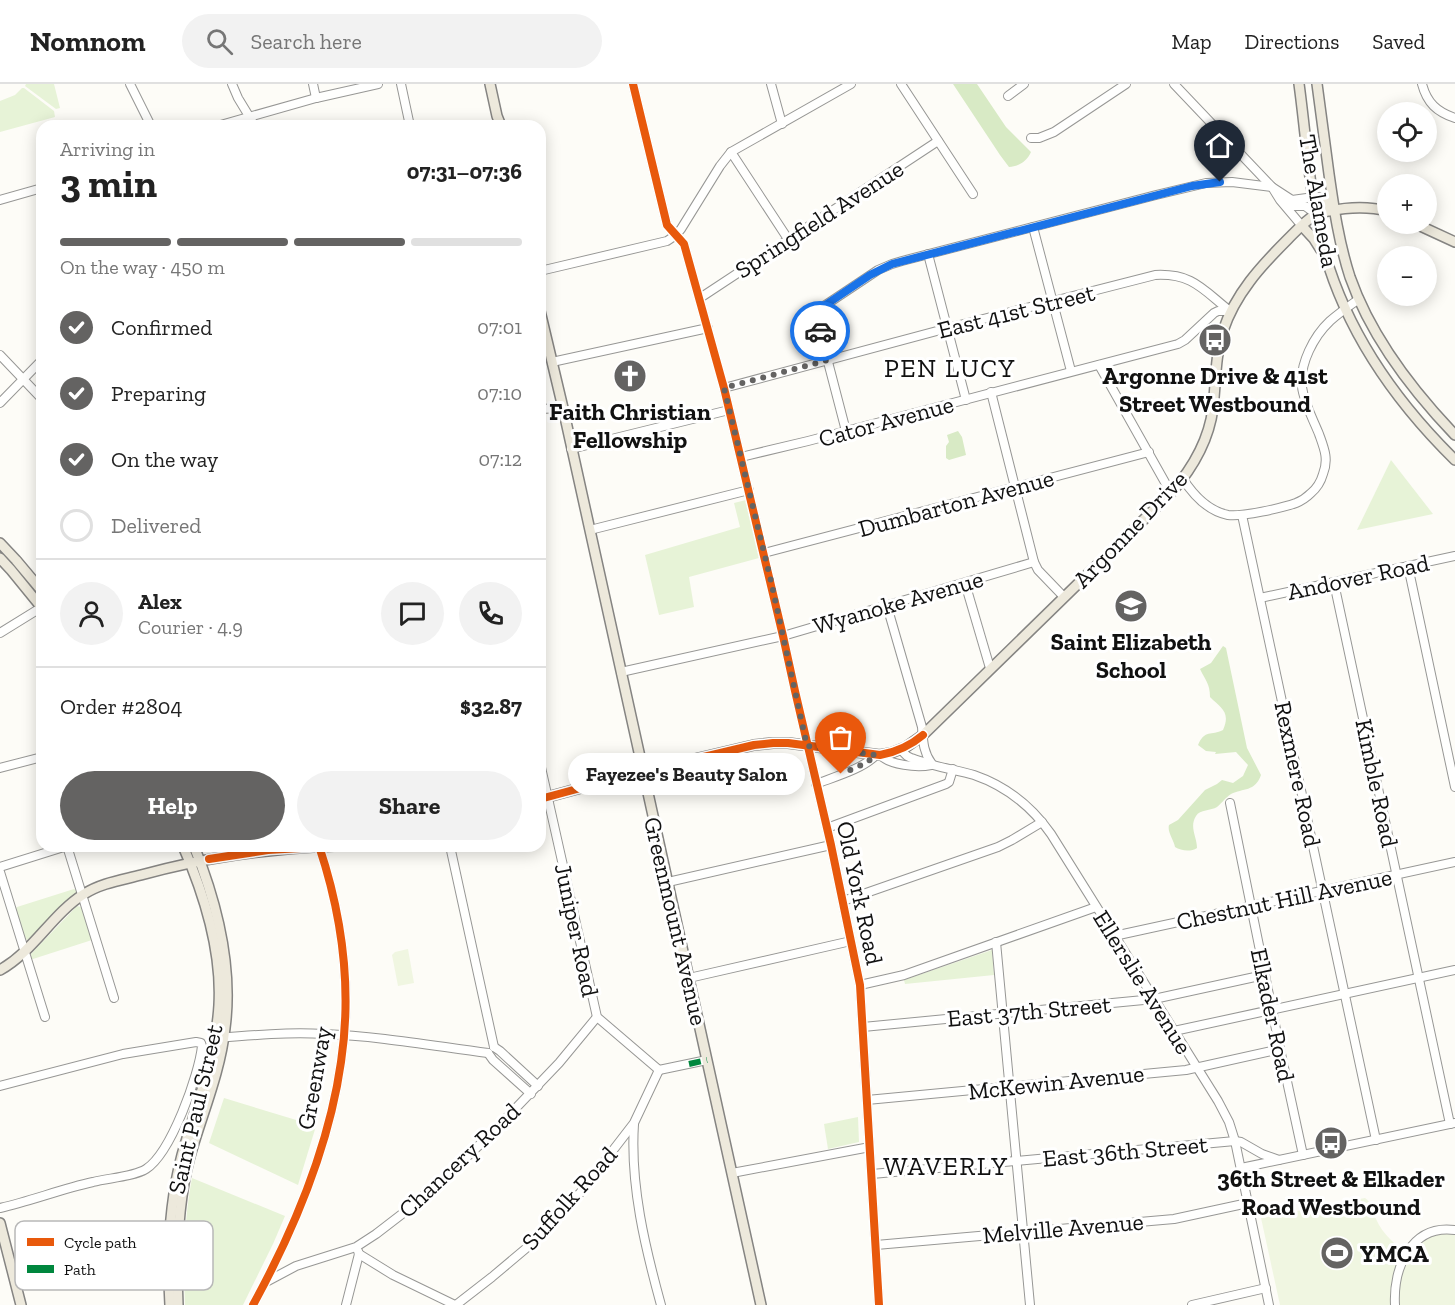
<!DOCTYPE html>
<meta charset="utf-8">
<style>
:root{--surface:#fff;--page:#f2f2f2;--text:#222;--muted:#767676;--line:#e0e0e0;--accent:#646362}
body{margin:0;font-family:"Zilla Slab",serif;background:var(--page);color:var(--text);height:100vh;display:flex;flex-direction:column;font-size:22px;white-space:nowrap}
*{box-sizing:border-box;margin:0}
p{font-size:20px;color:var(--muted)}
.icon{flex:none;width:33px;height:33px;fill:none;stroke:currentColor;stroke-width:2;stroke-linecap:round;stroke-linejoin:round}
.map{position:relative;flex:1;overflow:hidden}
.drawer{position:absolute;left:36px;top:36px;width:510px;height:732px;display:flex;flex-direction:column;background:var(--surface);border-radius:18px;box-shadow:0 3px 15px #0003}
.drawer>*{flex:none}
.buttons{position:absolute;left:1377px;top:18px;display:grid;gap:12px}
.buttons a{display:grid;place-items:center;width:60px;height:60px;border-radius:50%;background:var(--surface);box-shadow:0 3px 15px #0003;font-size:30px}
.pin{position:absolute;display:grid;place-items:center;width:51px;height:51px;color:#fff;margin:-62px -26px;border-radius:50% 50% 50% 0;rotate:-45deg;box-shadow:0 0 6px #0007}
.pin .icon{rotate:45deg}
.courier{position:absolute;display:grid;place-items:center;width:60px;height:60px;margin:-30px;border:4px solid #1a73e8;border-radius:50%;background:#fff;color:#222;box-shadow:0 2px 8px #0007}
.bubble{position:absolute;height:42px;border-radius:21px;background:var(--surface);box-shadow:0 3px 15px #0003;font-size:20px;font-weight:700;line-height:42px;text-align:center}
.head em{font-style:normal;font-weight:700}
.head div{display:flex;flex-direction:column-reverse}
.head{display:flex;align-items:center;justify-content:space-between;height:102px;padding:0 24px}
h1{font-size:39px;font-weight:700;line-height:45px}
.bar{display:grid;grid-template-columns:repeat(4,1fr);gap:9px 6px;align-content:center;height:72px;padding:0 24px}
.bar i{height:8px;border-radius:4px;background:var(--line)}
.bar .active{background:var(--accent)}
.bar p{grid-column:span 4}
.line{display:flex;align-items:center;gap:15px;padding:0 24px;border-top:2px solid var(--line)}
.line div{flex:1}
.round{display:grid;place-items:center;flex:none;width:63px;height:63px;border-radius:32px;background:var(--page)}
ol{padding:0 24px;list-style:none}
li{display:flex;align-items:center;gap:18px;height:66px}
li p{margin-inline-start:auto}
li .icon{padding:6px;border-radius:50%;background:var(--accent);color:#fff;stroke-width:4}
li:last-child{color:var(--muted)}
li i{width:33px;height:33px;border:3px solid var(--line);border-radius:50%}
.button{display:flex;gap:12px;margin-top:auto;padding:12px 24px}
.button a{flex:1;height:69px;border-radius:36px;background:var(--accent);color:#fff;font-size:24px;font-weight:700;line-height:69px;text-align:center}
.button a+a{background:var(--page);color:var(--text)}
header{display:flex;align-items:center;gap:36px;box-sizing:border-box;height:84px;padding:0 30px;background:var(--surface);border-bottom:2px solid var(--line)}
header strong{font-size:28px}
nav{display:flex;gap:33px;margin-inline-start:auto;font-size:21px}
.search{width:420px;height:54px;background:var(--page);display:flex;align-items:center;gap:15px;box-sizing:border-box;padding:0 21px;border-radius:33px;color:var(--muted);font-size:22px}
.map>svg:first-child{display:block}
.green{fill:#e7f3d7}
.forest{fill:#d8eac5}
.pitch{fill:#f0f6e1}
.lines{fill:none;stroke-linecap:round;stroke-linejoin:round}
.minor-casing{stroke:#979795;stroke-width:10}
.major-casing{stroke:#858482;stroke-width:12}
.minor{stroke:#fffffe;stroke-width:8}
.major{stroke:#ede9dc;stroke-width:9}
.quiet{stroke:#00873e;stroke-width:6;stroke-dasharray:12 6;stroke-linecap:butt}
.cycleway-casing{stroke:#fff;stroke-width:11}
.cycleway{stroke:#e8590c;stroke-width:8}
.done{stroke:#646362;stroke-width:6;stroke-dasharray:0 10.8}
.route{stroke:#1a73e8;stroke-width:8}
.labels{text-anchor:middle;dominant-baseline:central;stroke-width:6;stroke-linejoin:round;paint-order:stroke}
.street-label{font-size:24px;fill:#111;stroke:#fff}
.poi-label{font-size:24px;font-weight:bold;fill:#111;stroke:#fff}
.neighbourhood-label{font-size:26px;letter-spacing:1.5px;fill:#111;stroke:#fff}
.key{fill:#fff;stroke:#b8b8b8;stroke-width:1.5}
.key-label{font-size:16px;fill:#111}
</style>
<header>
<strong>Nomnom</strong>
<div class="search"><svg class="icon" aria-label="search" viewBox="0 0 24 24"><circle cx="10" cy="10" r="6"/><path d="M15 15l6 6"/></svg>Search here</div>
<nav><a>Map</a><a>Directions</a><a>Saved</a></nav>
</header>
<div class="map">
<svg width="1455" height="1221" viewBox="0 0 1455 1221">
<rect width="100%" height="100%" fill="#fdfcf7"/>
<g class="green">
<polygon points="26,0 54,0 60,24 56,25 25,2"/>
<polygon points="22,4 24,4 54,27 55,33 0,48 0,17 15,11"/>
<polygon points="1391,376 1433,430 1357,446"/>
<polygon points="746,416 759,474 689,493 694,523 659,531 645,471 740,443 734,419"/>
<polygon points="74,805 77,807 76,810 62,822 29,856 24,855 15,825 17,823"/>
<polygon points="77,822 81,823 83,825 92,856 33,875 31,875 31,870"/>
<polygon points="992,866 994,891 905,900 904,896"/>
<polygon points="224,1014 316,1042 298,1101 209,1059"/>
<polygon points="858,1033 859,1058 828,1065 824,1040"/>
<path d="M192,1094L285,1132L273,1160L243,1221H185C183,1178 184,1136 192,1094Z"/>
</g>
<g class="forest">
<path d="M953,0H977L1006,43L1031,68C1027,77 1020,82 1009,83L1000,71Z"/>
<polygon points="958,347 962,353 966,371 949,376 946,374 946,362 949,358 947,351"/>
<path d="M1223,562L1226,564L1247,664L1261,691C1255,708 1243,704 1231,710C1225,714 1222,719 1217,723C1211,727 1200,725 1196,732C1189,743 1197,753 1197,764C1191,768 1181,767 1175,763C1174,756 1167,748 1169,741L1178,736L1205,706L1217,700L1222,696L1233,699L1243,692L1248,681L1236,668L1215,670L1216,668L1206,667L1198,661C1205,645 1211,652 1223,646C1231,628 1221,624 1210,613C1210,599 1205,596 1200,585L1211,579Z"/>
</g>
<g class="pitch">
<polygon points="408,865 414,899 398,902 392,871 395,868"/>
<path d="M1365,1114C1372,1118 1372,1127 1376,1135C1383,1151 1396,1161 1409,1171C1421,1155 1435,1148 1455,1150V1221H1280L1261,1134Z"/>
</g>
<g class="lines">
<g class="minor-casing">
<g id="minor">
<polyline points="130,0 151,42"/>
<polyline points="232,0 238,14 255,42"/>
<polyline points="313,0 316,14"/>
<polyline points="401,0 410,42"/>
<polyline points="633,0 667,141 684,160 724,304 783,552 795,607 831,761 860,901 879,1221"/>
<polyline points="771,0 782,40"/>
<polyline points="901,0 973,110"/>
<polyline points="1174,0 1272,103 1280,116 1302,142"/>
<path d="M1422,0C1427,19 1437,28 1455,34"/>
<polyline points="1008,12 1024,0"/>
<polyline points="217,42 316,14 378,0"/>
<polyline points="1031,54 1039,54 1054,48 1126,0"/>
<polyline points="731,68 788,155"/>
<polyline points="0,116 42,104"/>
<polyline points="1284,119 1292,122 1305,122 1316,130"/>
<polyline points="1033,143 1071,287"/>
<polyline points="928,170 966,316"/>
<polyline points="540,187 667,157 676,151 681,145 720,82 731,68 851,0"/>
<polyline points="700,214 938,57"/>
<polyline points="0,271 42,315"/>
<polyline points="552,278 708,244"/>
<polyline points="1099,281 1171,409"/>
<path d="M724,304L948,244L1155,191C1193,189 1203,206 1230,227"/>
<polyline points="991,308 1034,478 1038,486 1064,513"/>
<polyline points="0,319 42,276"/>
<polyline points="540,325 563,324"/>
<polyline points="846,347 815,228 878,186 892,180 902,177 1156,111 1206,99 1232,98 1272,103 1292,116 1314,113"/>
<polyline points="571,365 729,326"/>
<polyline points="741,373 808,357 1178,260 1185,256 1214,229 1218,227 1228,227"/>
<path d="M1183,395C1194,412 1208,427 1228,431C1242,433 1282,424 1296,419C1301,417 1307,413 1311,409C1317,404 1321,397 1323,390C1329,375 1324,364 1319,350C1313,335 1304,319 1302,303C1299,280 1314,252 1330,237C1339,229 1349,222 1359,215"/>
<polyline points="1242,431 1376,1056"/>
<polyline points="590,446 749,406"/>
<polyline points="764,469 1149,368"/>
<polyline points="1408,482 1455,703"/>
<polyline points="965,499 990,584"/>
<polyline points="1334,499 1450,1040"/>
<polyline points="1260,514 1455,472"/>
<path d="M887,522L922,643C923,656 923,668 932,680"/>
<polyline points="0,549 42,523"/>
<polyline points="621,588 783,552 1034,478"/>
<path d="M901,666L907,672L911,674C918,676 926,679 933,681C947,685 961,687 974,691C1006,702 1032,723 1051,750L1218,1017L1229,1038L1235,1057L1269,1221"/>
<path d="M880,671C890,681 917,684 931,681"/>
<polyline points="540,679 597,933 659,986"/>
<polyline points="0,684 42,673"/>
<path d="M816,700C834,693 863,685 876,671"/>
<polyline points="1230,719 1280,965 1303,1071"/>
<polyline points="827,744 946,700 949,698 953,685"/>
<polyline points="450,762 494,963"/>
<polyline points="0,783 67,762 114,914"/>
<polyline points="0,788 45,933"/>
<polyline points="668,798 831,761"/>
<polyline points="843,817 998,763 1012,756 1042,738"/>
<polyline points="1114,852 1455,778"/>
<polyline points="996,858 1030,1221"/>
<polyline points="689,894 851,857"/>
<polyline points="860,901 904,891 1096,823"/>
<polyline points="863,943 1154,915 1264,891"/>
<polyline points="1174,947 1455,886"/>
<path d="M218,954C253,951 289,948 324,950C379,952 434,962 488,969"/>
<polyline points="494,963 500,967 538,1002"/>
<polyline points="488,969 493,976 531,1010"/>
<polyline points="659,986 707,976"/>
<path d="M0,1002L123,970L196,958L201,959L202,962C199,991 171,1069 146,1085C133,1093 108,1094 93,1098C61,1105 31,1117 0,1124"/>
<polyline points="867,1016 1186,986 1280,965"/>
<path d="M634,1040C630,1101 645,1163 661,1221"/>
<polyline points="1241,1084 1455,1039"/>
<polyline points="732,1089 870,1063"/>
<polyline points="872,1090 1235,1057 1241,1058 1262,1070 1279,1076"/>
<polyline points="876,1161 1174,1135 1248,1119"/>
<polyline points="359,1170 393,1191 455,1221"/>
<polyline points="266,1198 296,1182 356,1163 376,1150 402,1130 453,1086 493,1048 559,979 597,933"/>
<path d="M253,1221C294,1146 329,1063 341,978C352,905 342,831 319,762"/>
<polyline points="346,1221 359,1170 358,1167"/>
<polyline points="456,1221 492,1193 536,1156 580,1109 634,1039 659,986"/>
<polyline points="1192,1221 1266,1204"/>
<path d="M1395,1221C1393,1184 1411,1140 1455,1146"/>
</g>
</g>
<g class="major-casing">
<g id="major">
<polyline points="490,0 497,32 501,42"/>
<path d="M1299,0C1306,51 1309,105 1321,155C1342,241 1392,314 1455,376"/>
<path d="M1317,0C1321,30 1325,60 1329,90C1334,125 1339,159 1350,193C1371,253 1411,305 1455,351"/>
<polyline points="1314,113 1324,115 1334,126"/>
<polyline points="1416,140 1455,158"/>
<polyline points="1302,142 1314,155 1321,166"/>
<polyline points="540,227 563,324 761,1221"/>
<polyline points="0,459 16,476 42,507"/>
<polyline points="0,474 11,486 42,524"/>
<path d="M540,715L636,689L754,661L773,659H788L880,671L891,669L906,663L923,651L1171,409C1192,385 1209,356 1213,324C1216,298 1215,273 1223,247C1235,210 1261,182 1288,155C1296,147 1306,136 1315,131C1319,129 1325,128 1329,127C1348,123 1368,122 1388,127"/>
<path d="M0,886C34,867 52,830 84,810C101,799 122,796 141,791C207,773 265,765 334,762"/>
<polyline points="0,1139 21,1221"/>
<path d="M170,1221C167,1171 169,1120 182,1071C196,1022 216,973 219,921C222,867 205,812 183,762"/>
<path d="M178,1221C176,1173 177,1123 189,1076C201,1032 220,990 225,944C233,883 217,819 194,762"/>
</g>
</g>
<use href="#minor" class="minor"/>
<use href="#major" class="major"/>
<polyline class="quiet" points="689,980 707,976"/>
<g class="cycleway-casing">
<g id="cycleway">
<polyline points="633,0 667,141 684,160 724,304 783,552 795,607 831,761 860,901 879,1221"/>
<path d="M540,715L636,689L754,661L773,659H788L880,671C897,668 910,662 923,651"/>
<polyline points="209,775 268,766 334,762"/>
<path d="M253,1221C294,1146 329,1063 341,978C352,905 342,831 319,762"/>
</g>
</g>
<use href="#cycleway" class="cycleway"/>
</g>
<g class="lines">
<polyline class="done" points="820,247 828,276 724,304 771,497 807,662 876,671 866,679 841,690"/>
<polyline class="route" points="820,247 815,228 870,191 892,180 1192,102 1220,98"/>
</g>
<defs>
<g id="bus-disc" transform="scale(1.725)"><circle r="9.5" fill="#646362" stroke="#fff"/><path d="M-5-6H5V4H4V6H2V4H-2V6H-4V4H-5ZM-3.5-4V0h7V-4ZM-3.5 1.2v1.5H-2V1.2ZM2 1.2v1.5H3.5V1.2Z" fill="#fff"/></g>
<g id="church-disc" transform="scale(1.725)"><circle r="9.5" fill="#646362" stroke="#fff"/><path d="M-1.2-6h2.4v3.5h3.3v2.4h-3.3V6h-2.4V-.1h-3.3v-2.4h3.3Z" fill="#fff"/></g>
<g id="school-disc" transform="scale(1.725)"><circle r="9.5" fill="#646362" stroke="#fff"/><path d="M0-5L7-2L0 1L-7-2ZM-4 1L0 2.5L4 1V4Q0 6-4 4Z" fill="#fff"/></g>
<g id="stadium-disc" transform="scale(1.725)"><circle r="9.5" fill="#646362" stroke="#fff"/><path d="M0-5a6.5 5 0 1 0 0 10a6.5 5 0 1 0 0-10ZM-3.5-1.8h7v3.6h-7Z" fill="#fff"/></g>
</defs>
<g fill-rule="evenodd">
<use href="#bus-disc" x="1215" y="256"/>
<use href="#church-disc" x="630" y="292"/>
<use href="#school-disc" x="1131" y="522"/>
<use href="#bus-disc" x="1331" y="1059"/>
<use href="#stadium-disc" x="1337" y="1169"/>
</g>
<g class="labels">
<g class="street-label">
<text transform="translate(1319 117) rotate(80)">The Alameda</text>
<text transform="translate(819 135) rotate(-33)">Springfield Avenue</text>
<text transform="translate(1016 227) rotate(-14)">East 41st Street</text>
<text transform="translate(886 337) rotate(-15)">Cator Avenue</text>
<text transform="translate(956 419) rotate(-15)">Dumbarton Avenue</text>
<text transform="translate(1130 445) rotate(-46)">Argonne Drive</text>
<text transform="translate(1358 493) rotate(-12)">Andover Road</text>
<text transform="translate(898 518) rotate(-16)">Wyanoke Avenue</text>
<text transform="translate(1298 690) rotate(78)">Rexmere Road</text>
<text transform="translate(1377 699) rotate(78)">Kimble Road</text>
<text transform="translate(860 809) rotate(78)">Old York Road</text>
<text transform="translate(1284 815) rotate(-12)">Chestnut Hill Avenue</text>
<text transform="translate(676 837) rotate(77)">Greenmount Avenue</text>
<text transform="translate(577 846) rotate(78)">Juniper Road</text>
<text transform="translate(1143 898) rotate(58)">Ellerslie Avenue</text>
<text transform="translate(1029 927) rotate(-5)">East 37th Street</text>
<text transform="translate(1273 931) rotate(78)">Elkader Road</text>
<text transform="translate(314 994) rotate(-80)">Greenway</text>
<text transform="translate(1056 998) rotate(-6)">McKewin Avenue</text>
<text transform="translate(195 1025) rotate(-77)">Saint Paul Street</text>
<text transform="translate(1125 1067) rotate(-5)">East 36th Street</text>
<text transform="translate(459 1076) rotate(-43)">Chancery Road</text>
<text transform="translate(569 1114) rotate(-48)">Suffolk Road</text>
<text transform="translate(1063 1144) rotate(-5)">Melville Avenue</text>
</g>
<g class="poi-label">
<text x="1215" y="291">Argonne Drive &amp; 41st<tspan x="1215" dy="28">Street Westbound</tspan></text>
<text x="630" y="327">Faith Christian<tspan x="630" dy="28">Fellowship</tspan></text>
<text x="1131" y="557">Saint Elizabeth<tspan x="1131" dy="28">School</tspan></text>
<text x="1331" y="1094">36th Street &amp; Elkader<tspan x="1331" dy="28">Road Westbound</tspan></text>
<text x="1360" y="1169" text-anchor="start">YMCA</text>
</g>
<g class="neighbourhood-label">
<text x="950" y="284">PEN LUCY</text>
<text x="946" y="1082">WAVERLY</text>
</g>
</g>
<rect x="15" y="1137" width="198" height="69" rx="9" class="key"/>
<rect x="27" y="1154" width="27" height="8" fill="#e8590c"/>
<rect x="27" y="1181" width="27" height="8" fill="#00873e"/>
<g class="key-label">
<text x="64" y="1164">Cycle path</text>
<text x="64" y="1191">Path</text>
</g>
</svg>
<div class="buttons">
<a><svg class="icon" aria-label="locate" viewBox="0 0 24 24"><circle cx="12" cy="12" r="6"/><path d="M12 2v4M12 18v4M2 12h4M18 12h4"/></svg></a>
<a>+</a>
<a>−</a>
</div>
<div class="pin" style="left:841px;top:690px;background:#ea580c"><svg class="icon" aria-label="bag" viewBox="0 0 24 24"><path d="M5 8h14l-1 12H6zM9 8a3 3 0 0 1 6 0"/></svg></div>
<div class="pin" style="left:1220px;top:98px;background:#1f2937"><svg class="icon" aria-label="home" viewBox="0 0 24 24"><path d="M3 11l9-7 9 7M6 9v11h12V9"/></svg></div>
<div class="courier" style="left:820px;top:247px"><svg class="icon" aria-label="car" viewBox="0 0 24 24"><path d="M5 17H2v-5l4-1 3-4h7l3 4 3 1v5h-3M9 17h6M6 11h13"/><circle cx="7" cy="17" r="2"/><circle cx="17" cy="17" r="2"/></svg></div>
<div class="bubble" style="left:568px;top:669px;width:237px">Fayezee's Beauty Salon</div>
<section class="drawer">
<div class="head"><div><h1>3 min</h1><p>Arriving in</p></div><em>07:31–07:36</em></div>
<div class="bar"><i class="active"></i><i class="active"></i><i class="active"></i><i></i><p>On the way · 450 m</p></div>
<ol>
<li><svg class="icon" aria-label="check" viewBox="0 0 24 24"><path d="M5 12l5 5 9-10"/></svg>Confirmed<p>07:01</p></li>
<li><svg class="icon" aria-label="check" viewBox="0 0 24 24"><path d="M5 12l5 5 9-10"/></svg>Preparing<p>07:10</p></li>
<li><svg class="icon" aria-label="check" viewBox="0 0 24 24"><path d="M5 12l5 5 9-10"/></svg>On the way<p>07:12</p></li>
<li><i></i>Delivered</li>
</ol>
<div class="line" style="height:108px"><a class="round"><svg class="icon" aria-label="person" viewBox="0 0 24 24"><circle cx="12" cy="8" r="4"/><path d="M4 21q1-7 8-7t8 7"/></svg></a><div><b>Alex</b><p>Courier · 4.9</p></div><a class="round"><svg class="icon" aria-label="chat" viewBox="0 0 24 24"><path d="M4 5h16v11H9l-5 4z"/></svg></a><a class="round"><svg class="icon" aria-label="phone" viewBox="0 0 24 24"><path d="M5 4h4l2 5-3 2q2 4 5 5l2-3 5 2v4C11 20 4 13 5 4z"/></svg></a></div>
<div class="line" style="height:78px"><div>Order #2804</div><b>$32.87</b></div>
<div class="button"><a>Help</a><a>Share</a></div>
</section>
</div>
